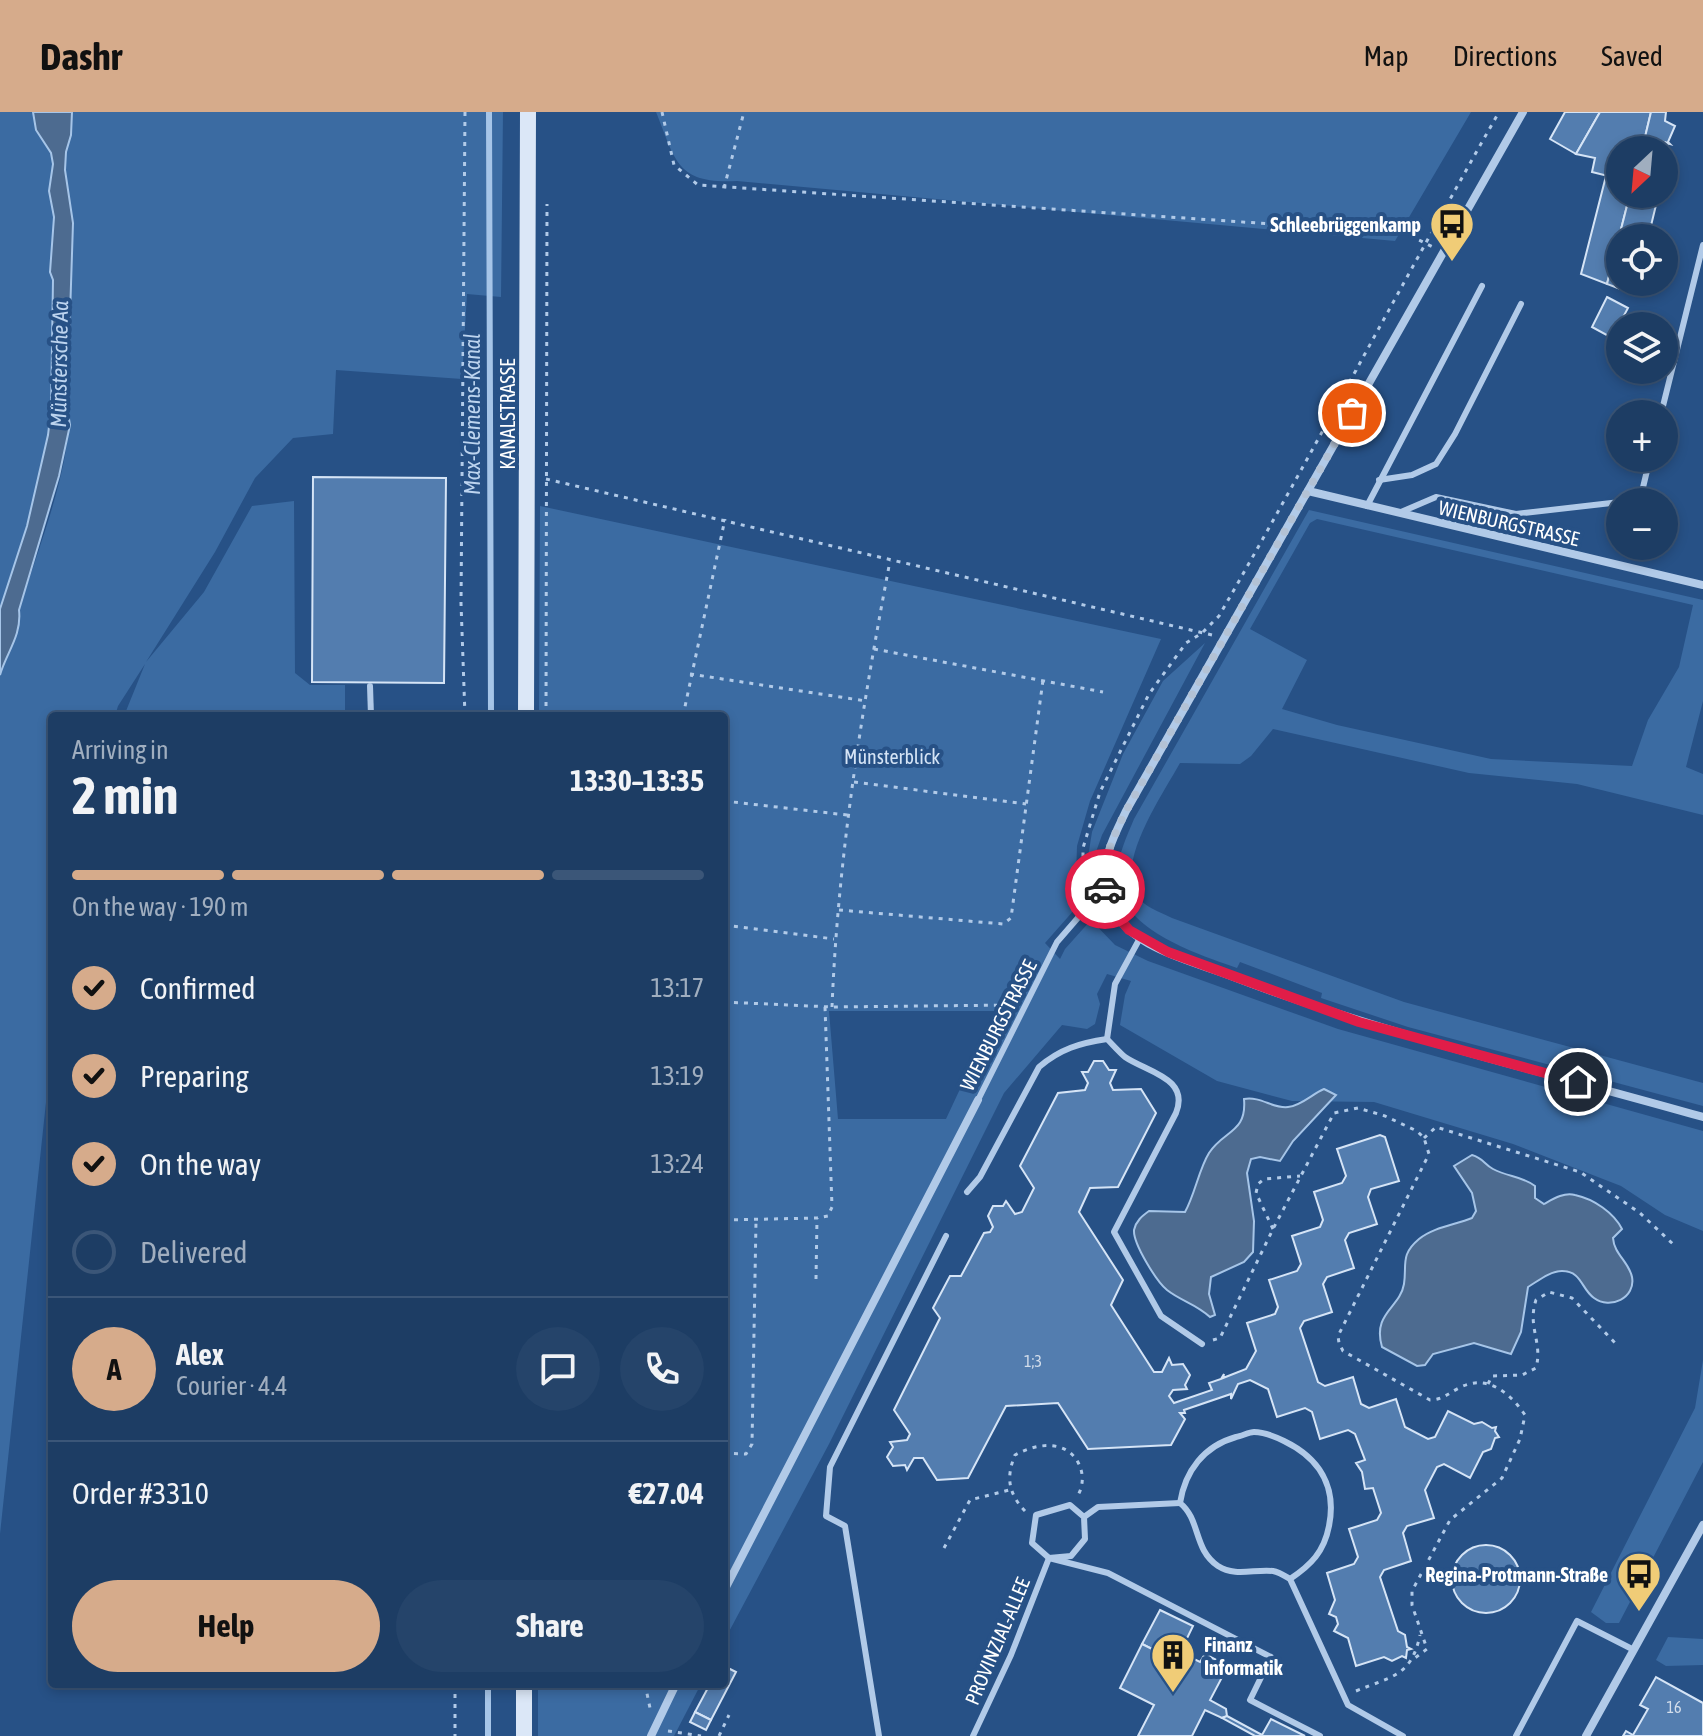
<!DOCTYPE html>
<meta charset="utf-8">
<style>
:root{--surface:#1d3d64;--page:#25446a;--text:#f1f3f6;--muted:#a0aebf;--line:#3b5678;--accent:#d6ab8b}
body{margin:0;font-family:"Asap Condensed",sans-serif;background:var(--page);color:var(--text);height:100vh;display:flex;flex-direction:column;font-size:30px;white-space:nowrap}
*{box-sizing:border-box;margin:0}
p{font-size:26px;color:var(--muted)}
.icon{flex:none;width:44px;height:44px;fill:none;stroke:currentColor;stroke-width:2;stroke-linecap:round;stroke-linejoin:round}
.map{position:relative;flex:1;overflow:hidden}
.sheet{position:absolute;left:48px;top:600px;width:680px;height:976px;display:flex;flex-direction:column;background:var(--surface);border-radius:8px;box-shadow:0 4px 12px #0003,0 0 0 2px var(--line)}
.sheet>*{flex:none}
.needle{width:52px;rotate:206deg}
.buttons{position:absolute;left:1606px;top:24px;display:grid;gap:16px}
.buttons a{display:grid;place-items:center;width:72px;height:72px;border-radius:50%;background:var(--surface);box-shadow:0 4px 12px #0003,0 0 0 2px var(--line);font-size:40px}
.pin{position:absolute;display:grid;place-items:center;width:68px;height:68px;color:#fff;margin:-34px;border:4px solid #fff;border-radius:50%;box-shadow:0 2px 8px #0007}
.courier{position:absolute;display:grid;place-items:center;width:80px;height:80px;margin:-40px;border:6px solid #e11d48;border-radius:50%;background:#fff;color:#222;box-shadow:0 2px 10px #0007}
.summary em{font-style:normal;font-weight:700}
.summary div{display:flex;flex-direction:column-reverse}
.summary{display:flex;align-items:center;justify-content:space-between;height:136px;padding:0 24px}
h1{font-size:52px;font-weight:700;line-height:60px}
.bar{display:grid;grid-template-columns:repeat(4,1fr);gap:12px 8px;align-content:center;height:96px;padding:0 24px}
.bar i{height:10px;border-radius:6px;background:var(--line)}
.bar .on{background:var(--accent)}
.bar p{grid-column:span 4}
.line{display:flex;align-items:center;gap:20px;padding:0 24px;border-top:2px solid var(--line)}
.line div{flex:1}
.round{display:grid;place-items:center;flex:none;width:84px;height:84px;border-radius:42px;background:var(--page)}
ol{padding:0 24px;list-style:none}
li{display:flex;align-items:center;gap:24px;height:88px}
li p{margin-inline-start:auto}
li .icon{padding:8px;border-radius:50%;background:var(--accent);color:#111;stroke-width:4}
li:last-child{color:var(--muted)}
li i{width:44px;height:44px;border:4px solid var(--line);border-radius:50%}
.button{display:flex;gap:16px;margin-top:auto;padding:16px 24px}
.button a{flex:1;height:92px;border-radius:48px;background:var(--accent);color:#111;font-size:32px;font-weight:700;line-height:92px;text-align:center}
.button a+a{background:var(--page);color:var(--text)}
header{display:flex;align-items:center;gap:48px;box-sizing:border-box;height:112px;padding:0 40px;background:var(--accent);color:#111}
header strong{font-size:38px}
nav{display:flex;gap:44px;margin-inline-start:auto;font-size:28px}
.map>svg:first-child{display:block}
.green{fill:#3b6ba2;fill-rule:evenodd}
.water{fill:#4d6b90;stroke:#a6c5e8;stroke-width:2}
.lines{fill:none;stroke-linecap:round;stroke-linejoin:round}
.stream{stroke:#a6c5e8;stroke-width:6}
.building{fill:#537daf;stroke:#d5e4f6;stroke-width:2}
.path{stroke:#b1cae8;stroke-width:3;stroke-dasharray:4 6;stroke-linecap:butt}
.lane{stroke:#b1cae8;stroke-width:6}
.street{stroke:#b1cae8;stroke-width:8}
.secondary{stroke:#dbe7f7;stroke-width:16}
.done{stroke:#b3c2d5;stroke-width:8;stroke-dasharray:0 14.4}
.route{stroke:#e11d48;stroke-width:10}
.labels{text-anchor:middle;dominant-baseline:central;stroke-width:8;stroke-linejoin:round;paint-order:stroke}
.number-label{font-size:16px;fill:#d4deeb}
.poi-label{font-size:20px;font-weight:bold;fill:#fff;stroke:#275186;text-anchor:end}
.street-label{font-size:20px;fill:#fff;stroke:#275186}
.park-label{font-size:20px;fill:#d5e4f6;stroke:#275186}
.water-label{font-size:22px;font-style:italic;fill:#bdd4ef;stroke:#275186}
</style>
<header>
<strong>Dashr</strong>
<nav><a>Map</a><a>Directions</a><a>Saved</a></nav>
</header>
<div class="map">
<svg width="1703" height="1624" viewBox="0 0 1703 1624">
<rect width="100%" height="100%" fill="#275186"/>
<g class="green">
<path d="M0,0H33L36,18L51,41L53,52L49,79L54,105L51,160L53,168C52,219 56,273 48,324C38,383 19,440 0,497Z"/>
<path d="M72,0H503L501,185L467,182L462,267L336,258L333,322L293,326L255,366L215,440L146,550L204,480L252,394L294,389L295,561L310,573H345V604H124L145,552L118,594L115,604H52V934L0,1422V563C6,540 21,524 19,499C34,447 76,345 67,296L73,111L65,58L66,40L71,23Z"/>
<path d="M656,0H1471L1395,129L737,69C676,72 676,49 656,0Z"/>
<path d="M540,394L1161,527L1090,689L1077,734L1076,766L1082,789L1045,831L1060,847L1065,837L1091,808L1115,833L1148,849L1338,917L1703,1019V1119L1665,1103L1621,1074L1513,1032L1374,990L1292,989L1217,969L1120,913L1125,883L1131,869L1107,862L1097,882L1100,892L1095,912L1087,917L1062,913L1004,981L829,1332L724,1529V604H539ZM829,899H996V900L946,1007H838Z"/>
<path d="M1309,398L1703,488V589L1686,655L1703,662V703L1577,672L1469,661L1273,617L1251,644L1240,652L1180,651C1163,682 1116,749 1136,783C1144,795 1160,800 1172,806L1404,890L1703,971V994L1408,915L1321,886L1322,881L1240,850L1237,856C1195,841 1115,816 1117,761C1118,743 1127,724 1134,707ZM1317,407L1693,493L1679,555L1648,608L1632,654L1491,647L1337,613L1282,597L1307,548L1250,517L1310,411Z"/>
<polygon points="1205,531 1102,723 1090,757 1090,775 1086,758 1092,720 1123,642 1163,569"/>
<polygon points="1703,1248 1703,1350 1619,1511 1606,1511 1591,1500 1695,1296"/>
<polygon points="1668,1525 1703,1527 1703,1553 1666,1554 1656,1548"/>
<polygon points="538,1572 701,1572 674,1624 538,1624"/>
</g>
<g class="water">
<path d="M33,0H72L71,23L66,40L65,58L73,111L67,295L70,313L59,364L19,498C22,524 6,541 0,563V497L27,414L48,323L51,298L53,168L50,160L54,105L49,79L53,52L51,41L36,18Z"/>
<path d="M1324,977L1336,983L1293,1029L1280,1049L1260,1045L1251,1047L1247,1061L1254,1109L1253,1140L1244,1150L1211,1165L1209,1182L1215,1203L1210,1205C1196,1192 1181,1189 1167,1178C1157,1170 1133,1132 1134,1118C1136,1109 1142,1104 1149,1099L1185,1100C1195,1082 1199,1057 1209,1041C1224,1018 1247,1021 1244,987C1261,984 1273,997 1288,995C1301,994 1312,982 1324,977Z"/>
<path d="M1472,1043C1483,1046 1484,1052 1493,1057C1508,1065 1522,1064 1535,1074V1086L1544,1092C1553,1087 1564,1080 1575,1083C1594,1087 1614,1101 1622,1117L1613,1126C1614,1142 1629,1150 1632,1165C1636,1186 1610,1198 1594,1186C1581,1177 1582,1159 1562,1159C1550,1159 1538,1169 1528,1175L1521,1220L1511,1242L1474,1231L1433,1242L1425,1253L1417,1254L1382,1235C1372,1201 1400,1196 1404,1172C1407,1152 1400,1143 1419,1127C1434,1115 1455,1113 1472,1106L1476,1099L1472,1081L1454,1054Z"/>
</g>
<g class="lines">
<g class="stream">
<polyline points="489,0 491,604"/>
<polyline points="488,1624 488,1572"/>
</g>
</g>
<g class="building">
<polygon points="1565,0 1600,0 1576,42 1550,27"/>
<polygon points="1600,0 1651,0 1642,38 1620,38 1620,67 1592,60 1595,46 1576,42"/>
<polygon points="1651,0 1666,0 1665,9 1675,14 1668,30 1670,32 1645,25"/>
<polygon points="1645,25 1668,31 1664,48 1664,38 1642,38"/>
<polygon points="1606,64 1620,67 1620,82 1630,82 1607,172 1581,162"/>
<polygon points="1630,82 1655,82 1653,92 1629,86"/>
<polygon points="1629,86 1656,93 1648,126 1620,126 1620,170 1637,170 1633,182 1607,172"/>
<polygon points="1607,185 1628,196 1612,226 1592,215"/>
<polygon points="313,365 446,366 444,571 312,570"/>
<polygon points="1094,949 1103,949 1109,958 1116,958 1110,971 1113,978 1141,977 1156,1001 1118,1075 1090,1076 1079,1100 1123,1168 1111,1193 1154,1260 1162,1260 1169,1246 1172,1253 1183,1252 1190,1263 1185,1273 1187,1277 1173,1278 1169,1284 1174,1291 1212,1278 1209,1271 1221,1267 1224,1262 1223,1266 1246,1257 1256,1239 1247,1211 1275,1202 1278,1195 1269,1168 1297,1159 1301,1152 1292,1124 1320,1115 1323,1108 1314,1080 1342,1071 1346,1064 1337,1037 1380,1023 1385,1025 1399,1069 1371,1077 1368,1085 1377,1112 1349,1121 1345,1128 1354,1156 1327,1165 1323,1172 1332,1200 1304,1209 1300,1216 1318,1270 1325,1274 1353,1265 1361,1292 1369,1296 1396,1287 1405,1315 1428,1327 1435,1325 1448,1299 1474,1312 1482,1310 1492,1316 1496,1315 1495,1319 1499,1325 1495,1326 1491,1337 1483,1340 1470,1366 1444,1352 1437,1355 1425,1378 1434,1406 1407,1414 1403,1421 1411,1449 1384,1458 1380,1465 1398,1519 1405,1523 1407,1535 1411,1537 1407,1538 1406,1546 1402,1544 1392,1549 1384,1545 1356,1554 1348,1526 1334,1519 1338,1512 1336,1505 1329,1502 1335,1488 1327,1461 1354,1452 1358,1445 1349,1417 1377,1408 1381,1401 1373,1376 1365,1377 1362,1360 1356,1351 1365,1348 1355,1322 1348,1318 1320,1327 1312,1300 1305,1296 1277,1305 1268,1277 1250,1268 1238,1272 1231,1287 1231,1282 1184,1298 1185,1301 1180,1301 1185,1307 1171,1333 1088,1337 1058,1291 1006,1294 968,1366 937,1368 923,1346 914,1346 907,1358 905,1353 893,1354 887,1345 893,1335 890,1330 907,1328 910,1322 894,1298 940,1206 933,1196 950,1164 961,1164 984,1121 990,1120 993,1115 988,1104 993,1094 1003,1094 1006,1089 1015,1102 1022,1100 1034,1076 1020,1054 1058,981 1085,978 1088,971 1082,960 1088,960"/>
<circle cx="1486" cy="1467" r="34"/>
<polygon points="1160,1498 1193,1514 1176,1549 1142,1532"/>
<polygon points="1142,1532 1176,1549 1180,1540 1200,1550 1205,1542 1228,1554 1210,1588 1226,1597 1227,1604 1222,1606 1205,1598 1192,1624 1138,1624 1154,1593 1120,1576"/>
<polygon points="724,1554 736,1560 711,1608 695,1600 710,1572 724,1572"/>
<polygon points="1656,1565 1703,1591 1703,1624 1623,1624 1626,1619 1633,1623 1648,1597 1640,1593"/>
<polygon points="695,1600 711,1608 706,1618 690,1610"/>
<polygon points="1227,1604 1262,1623 1271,1607 1305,1624 1255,1624 1222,1606"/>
</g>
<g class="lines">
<g class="path">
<polyline points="465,0 461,491 465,604"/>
<polyline points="662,0 674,53 698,73 1405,121 1433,135"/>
<polyline points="724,76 744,0"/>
<polyline points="546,367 1212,523"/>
<polyline points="874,537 1103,580"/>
<polyline points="690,562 866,589"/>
<polyline points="546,604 547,92"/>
<polyline points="683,604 725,407"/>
<polyline points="854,670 1026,692"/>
<polyline points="724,689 847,703"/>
<path d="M1088,784L1083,762V736L1100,680L1149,582L1186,531L1202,521L1219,504C1315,337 1404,167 1499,0"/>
<polyline points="839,798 1003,812 1011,806 1043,568"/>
<polyline points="724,813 834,827"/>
<polyline points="724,890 832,895 1012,893"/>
<path d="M832,895C838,745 862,596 890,449"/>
<polyline points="1424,1026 1436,1015 1580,1060 1640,1101 1674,1133"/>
<polyline points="724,1108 817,1106 828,1104 832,1095 825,895"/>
<polyline points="1273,1117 1256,1081 1258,1072 1264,1067 1300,1064"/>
<polyline points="816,1167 817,1106"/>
<path d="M1213,1228L1220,1226L1273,1117L1334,1001L1358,996L1385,1004L1417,1019L1424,1026L1429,1042L1338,1224L1339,1231L1343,1239L1430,1288C1442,1288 1449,1281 1459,1276C1487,1261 1510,1281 1525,1303L1520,1327L1502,1366L1450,1408L1412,1479V1493L1427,1537L1415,1546"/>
<path d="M1488,1272L1492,1264L1522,1263L1536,1256C1543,1230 1527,1215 1536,1188L1549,1180L1572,1186L1618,1234"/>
<polyline points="724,1341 746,1342 752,1332 756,1109"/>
<path d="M1025,1399C1008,1381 1006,1365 1015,1343C1028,1336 1044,1331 1059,1335C1080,1341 1088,1366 1078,1383"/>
<polyline points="944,1436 970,1388 1009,1378"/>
<polyline points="455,1572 455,1624"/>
<polyline points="645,1572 650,1596"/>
<path d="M1356,1579C1392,1564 1411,1565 1420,1523"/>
<polyline points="668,1619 701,1624"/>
<polyline points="719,1624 729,1603"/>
</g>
<g class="lane">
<polyline points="1661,302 1703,133"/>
<polyline points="1379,368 1412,363 1436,352 1455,322 1521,192"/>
<polyline points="1623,390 1640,388 1650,346"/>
<polyline points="1367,394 1482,174"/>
<polyline points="1401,400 1436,385 1516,402 1620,390"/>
<polyline points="370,574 371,604"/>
<polyline points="1107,927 1115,872 1140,826"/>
<polyline points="978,988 1057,830 1083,800 1107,788"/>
<path d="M967,1080L980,1065L1039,955C1060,937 1080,931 1107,927C1113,933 1119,940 1125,945C1147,960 1190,966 1176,1001L1114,1120L1161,1204L1202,1232"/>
<polyline points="1084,1405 1098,1395 1180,1391"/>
<polyline points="1049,1446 1071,1444 1085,1427 1084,1405 1070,1393 1036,1403 1032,1431 1049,1446 1108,1461 1271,1545 1250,1588 1320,1624"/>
<path d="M1290,1467C1311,1453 1324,1440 1329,1414C1337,1374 1319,1346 1284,1329C1276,1325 1263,1320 1254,1320C1249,1320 1242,1324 1236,1325C1204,1334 1185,1359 1180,1391C1201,1408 1193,1437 1218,1454C1235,1465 1254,1457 1273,1459C1279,1460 1285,1464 1290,1467L1348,1593L1403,1624"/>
<polyline points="879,1624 845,1414 826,1404 830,1355 946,1124"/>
<polyline points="973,1624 1011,1543 1049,1446"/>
<polyline points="1516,1624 1577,1509 1634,1538"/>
</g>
<g class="street">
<path d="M1523,0L1126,699C1110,732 1092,767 1115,802C1139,838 1192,849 1231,864C1385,923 1545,960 1703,1005"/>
<polyline points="1308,379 1703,473"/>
<polyline points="724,1479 978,988"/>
<polyline points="651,1624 676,1572"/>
<polyline points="1586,1624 1703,1413"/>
</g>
<g class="secondary">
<polyline points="526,604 528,0"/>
<polyline points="524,1624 524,1572"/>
</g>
</g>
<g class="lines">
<path class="done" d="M1105,777C1101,748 1114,724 1126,699L1352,301"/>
<polyline class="route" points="1105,777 1113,799 1129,818 1168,840 1359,910 1578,970"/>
</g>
<defs>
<g id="bus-pin" transform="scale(2.3)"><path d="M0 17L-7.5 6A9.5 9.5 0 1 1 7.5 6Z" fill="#f0cc77" stroke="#275186"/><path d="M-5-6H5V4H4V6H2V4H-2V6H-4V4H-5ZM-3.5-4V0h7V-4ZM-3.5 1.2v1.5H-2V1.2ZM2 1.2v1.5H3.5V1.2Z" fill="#111"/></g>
<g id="building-pin" transform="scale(2.3)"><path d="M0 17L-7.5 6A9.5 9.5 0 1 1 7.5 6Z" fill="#f0cc77" stroke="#275186"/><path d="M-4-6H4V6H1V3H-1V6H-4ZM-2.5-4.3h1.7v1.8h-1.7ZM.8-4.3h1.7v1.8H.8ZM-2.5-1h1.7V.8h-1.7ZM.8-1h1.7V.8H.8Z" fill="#111"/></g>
</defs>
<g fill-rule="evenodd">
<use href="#bus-pin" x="1452" y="112"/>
<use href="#bus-pin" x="1639" y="1462"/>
<use href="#building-pin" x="1173" y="1543"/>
</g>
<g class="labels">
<g class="number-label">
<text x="1033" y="1249">1;3</text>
<text x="1674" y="1595">16</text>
</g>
<g class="poi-label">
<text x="1421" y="112">Schleebrüggenkamp</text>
<text x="1608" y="1462">Regina-Protmann-Straße</text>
<text x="1204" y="1532" text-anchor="start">Finanz<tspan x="1204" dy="23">Informatik</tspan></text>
</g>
<g class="street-label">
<text transform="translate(507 302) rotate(-90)">KANALSTRASSE</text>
<text transform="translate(1509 411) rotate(13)">WIENBURGSTRASSE</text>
<text transform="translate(998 913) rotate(-63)">WIENBURGSTRASSE</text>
<text transform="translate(997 1529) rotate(-67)">PROVINZIAL-ALLEE</text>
</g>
<g class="park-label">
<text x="892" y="644">Münsterblick</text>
</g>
<g class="water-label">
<text transform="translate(59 252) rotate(-89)">Münstersche Aa</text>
<text transform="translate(472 302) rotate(-90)">Max-Clemens-Kanal</text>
</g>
</g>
</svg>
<div class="buttons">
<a><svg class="needle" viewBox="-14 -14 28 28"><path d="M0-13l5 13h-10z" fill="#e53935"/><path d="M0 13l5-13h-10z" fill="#a0aebf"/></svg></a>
<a><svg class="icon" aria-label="locate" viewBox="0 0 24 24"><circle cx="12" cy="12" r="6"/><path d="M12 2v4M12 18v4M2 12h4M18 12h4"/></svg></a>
<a><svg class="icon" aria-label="layers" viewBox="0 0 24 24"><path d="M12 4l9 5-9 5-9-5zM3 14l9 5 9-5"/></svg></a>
<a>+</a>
<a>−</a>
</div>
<div class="pin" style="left:1352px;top:301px;background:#ea580c"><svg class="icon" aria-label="bag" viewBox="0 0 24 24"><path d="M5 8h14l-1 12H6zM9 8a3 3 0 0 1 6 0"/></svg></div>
<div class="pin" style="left:1578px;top:970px;background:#1f2937"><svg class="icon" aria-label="home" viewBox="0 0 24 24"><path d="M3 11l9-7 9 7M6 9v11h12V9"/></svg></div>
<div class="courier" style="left:1105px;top:777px"><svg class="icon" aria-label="car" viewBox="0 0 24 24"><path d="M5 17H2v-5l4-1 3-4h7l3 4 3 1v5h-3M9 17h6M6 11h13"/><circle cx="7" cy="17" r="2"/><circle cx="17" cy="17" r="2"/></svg></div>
<section class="sheet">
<div class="summary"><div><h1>2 min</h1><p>Arriving in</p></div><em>13:30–13:35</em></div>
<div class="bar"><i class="on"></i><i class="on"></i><i class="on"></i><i></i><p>On the way · 190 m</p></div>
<ol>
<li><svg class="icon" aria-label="check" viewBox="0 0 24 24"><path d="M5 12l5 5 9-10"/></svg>Confirmed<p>13:17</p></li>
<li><svg class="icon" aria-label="check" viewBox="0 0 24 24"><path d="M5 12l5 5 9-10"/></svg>Preparing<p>13:19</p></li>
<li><svg class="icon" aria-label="check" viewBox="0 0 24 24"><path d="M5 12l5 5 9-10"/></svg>On the way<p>13:24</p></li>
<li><i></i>Delivered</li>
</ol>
<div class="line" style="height:144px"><b class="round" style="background:var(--accent);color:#111">A</b><div><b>Alex</b><p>Courier · 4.4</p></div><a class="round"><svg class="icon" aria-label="chat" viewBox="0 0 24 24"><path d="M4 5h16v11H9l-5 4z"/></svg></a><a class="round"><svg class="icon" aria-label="phone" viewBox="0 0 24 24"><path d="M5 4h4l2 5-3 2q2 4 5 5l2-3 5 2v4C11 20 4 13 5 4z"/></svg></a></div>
<div class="line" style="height:104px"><div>Order #3310</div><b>€27.04</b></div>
<div class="button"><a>Help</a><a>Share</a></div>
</section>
</div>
